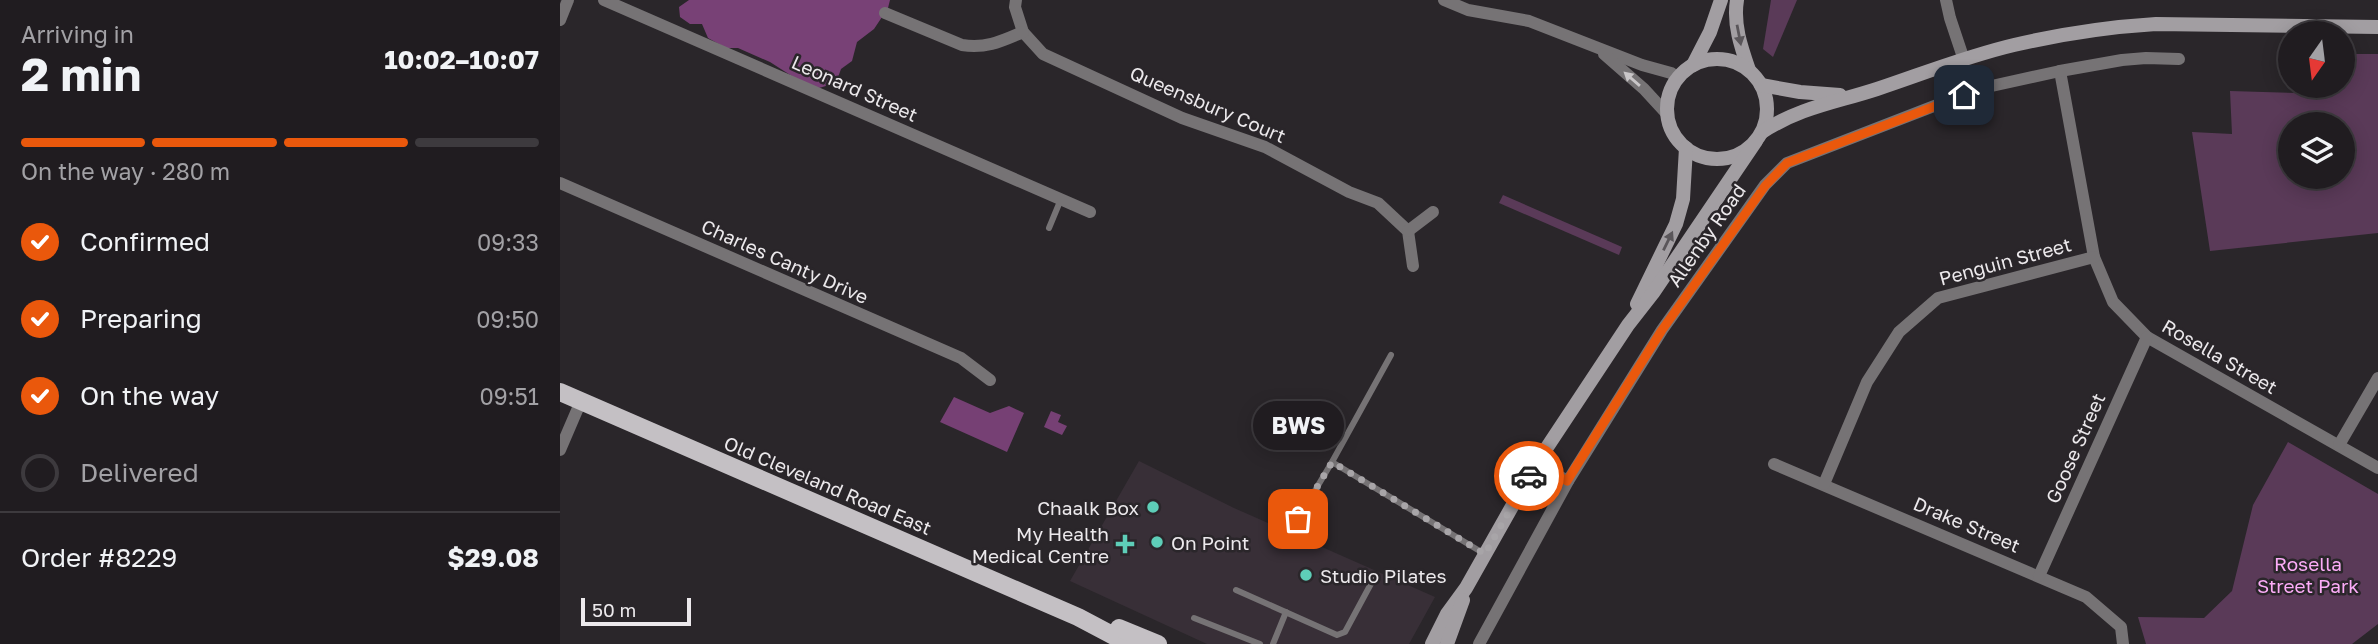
<!DOCTYPE html>
<meta charset="utf-8">
<style>
:root{--surface:#201c20;--page:#2d292d;--text:#f1f3f6;--muted:#a2a1a5;--line:#3d3a3e;--accent:#ea580c}
body{margin:0;font-family:"Golos Text",sans-serif;background:var(--page);color:var(--text);height:100vh;display:flex;flex-direction:column;font-size:26px;white-space:nowrap}
*{box-sizing:border-box;margin:0}
p{font-size:23px;color:var(--muted)}
.icon{flex:none;width:38px;height:38px;fill:none;stroke:currentColor;stroke-width:2;stroke-linecap:round;stroke-linejoin:round}
.map{position:relative;flex:1;overflow:hidden}
.sheet{display:flex;flex-direction:column;background:var(--surface);width:560px}
.sheet>*{flex:none}
.needle{width:46px;rotate:194deg}
.fabs{position:absolute;left:1718px;top:21px;display:grid;gap:14px}
.fabs a{display:grid;place-items:center;width:77px;height:77px;border-radius:50%;background:var(--surface);box-shadow:0 4px 18px #0003,0 0 0 2px var(--line);font-size:35px}
.scale{position:absolute;left:21px;bottom:18px;width:110px;box-sizing:border-box;padding-left:7px;border:4px solid #ece9ec;border-top:0;font-size:19px;line-height:24px;white-space:nowrap;color:#ece9ec;-webkit-text-stroke:5px #2a262a;paint-order:stroke}
.pin{position:absolute;display:grid;place-items:center;width:60px;height:60px;color:#fff;margin:-30px;border-radius:14px;box-shadow:0 4px 10px #0006}
.courier{position:absolute;display:grid;place-items:center;width:70px;height:70px;margin:-35px;border:5px solid #ea580c;border-radius:50%;background:#fff;color:#222;box-shadow:0 2px 9px #0007}
.bubble{position:absolute;height:49px;border-radius:24px;background:var(--surface);box-shadow:0 4px 18px #0003,0 0 0 2px var(--line);font-size:23px;font-weight:700;line-height:49px;text-align:center}
.head em{font-style:normal;font-weight:700}
.head div{display:flex;flex-direction:column-reverse}
.head{display:flex;align-items:center;justify-content:space-between;height:119px;padding:0 21px}
h1{font-size:46px;font-weight:700;line-height:52px}
.bar{display:grid;grid-template-columns:repeat(4,1fr);gap:10px 7px;align-content:center;height:84px;padding:0 21px}
.bar i{height:9px;border-radius:5px;background:var(--line)}
.bar .active{background:var(--accent)}
.bar p{grid-column:span 4}
.line{display:flex;align-items:center;gap:18px;padding:0 21px;border-top:2px solid var(--line)}
.line div{flex:1}
ol{padding:0 21px;list-style:none}
li{display:flex;align-items:center;gap:21px;height:77px}
li p{margin-inline-start:auto}
li .icon{padding:7px;border-radius:50%;background:var(--accent);color:#fff;stroke-width:4}
li:last-child{color:var(--muted)}
li i{width:38px;height:38px;border:4px solid var(--line);border-radius:50%}
main{display:flex;flex:1;min-height:0}
.map>svg:first-child{display:block}
.built{fill:#382f37}
.green{fill:#5a3a58;fill-rule:evenodd}
.forest{fill:#784176}
.water{fill:#764074}
.lines{fill:none;stroke-linecap:round;stroke-linejoin:round}
.lane{stroke:#767375;stroke-width:6}
.street{stroke:#767375;stroke-width:12}
.secondary{stroke:#a29ea2;stroke-width:14}
.primary{stroke:#c4c0c4;stroke-width:18}
.oneway{fill:#5a565a}
.oneway2{fill:#c9c6c8}
.done{stroke:#a8a5a8;stroke-width:7;stroke-dasharray:0 12.6}
.route{stroke:#ea580c;stroke-width:9}
.poi-dot{fill:#5eceb8;stroke:#2a262a;stroke-width:2.5}
.labels{text-anchor:middle;dominant-baseline:central;stroke-width:5;stroke-linejoin:round;paint-order:stroke}
.street-label{font-size:19px;fill:#ece9ec;stroke:#2a262a}
.poi-label{font-size:19px;fill:#ece9ec;stroke:#2a262a;text-anchor:end}
.park-label{font-size:19px;fill:#fcacf8;stroke:#2a262a}
</style>
<main>
<section class="sheet">
<div class="head"><div><h1>2 min</h1><p>Arriving in</p></div><em>10:02–10:07</em></div>
<div class="bar"><i class="active"></i><i class="active"></i><i class="active"></i><i></i><p>On the way · 280 m</p></div>
<ol>
<li><svg class="icon" aria-label="check" viewBox="0 0 24 24"><path d="M5 12l5 5 9-10"/></svg>Confirmed<p>09:33</p></li>
<li><svg class="icon" aria-label="check" viewBox="0 0 24 24"><path d="M5 12l5 5 9-10"/></svg>Preparing<p>09:50</p></li>
<li><svg class="icon" aria-label="check" viewBox="0 0 24 24"><path d="M5 12l5 5 9-10"/></svg>On the way<p>09:51</p></li>
<li><i></i>Delivered</li>
</ol>
<div class="line" style="height:91px"><div>Order #8229</div><b>$29.08</b></div>
</section>
<div class="map">
<svg width="1818" height="644" viewBox="0 0 1818 644">
<rect width="100%" height="100%" fill="#2a262a"/>
<polygon class="built" points="579,461 674,508 875,597 849,644 647,644 510,581"/>
<g class="green">
<polygon points="1211,0 1237,0 1213,57 1203,49"/>
<path d="M1783,54H1818V233L1650,251L1632,132L1672,134L1670,91L1737,93L1738,86H1783ZM1731,124H1783V177H1731Z"/>
<polygon points="943,195 1062,247 1059,255 939,203"/>
<polygon points="1728,442 1818,494 1818,624 1792,644 1586,644 1578,617 1644,618 1672,591 1693,505"/>
</g>
<polygon class="forest" points="129,0 330,0 328,8 314,29 297,42 292,61 281,69 276,83 259,88 238,80 210,62 178,48 166,48 148,38 142,24 130,24 120,17 119,7"/>
<g class="water">
<polygon points="394,397 430,413 449,406 464,413 447,452 380,422"/>
<polygon points="491,411 501,415 498,422 507,426 502,435 484,427"/>
</g>
<g class="lines">
<g class="lane">
<polyline points="489,228 501,199"/>
<polyline points="831,355 772,462 923,553"/>
<polyline points="738,519 772,462"/>
<polyline points="676,590 777,635 785,632 813,580"/>
<polyline points="634,618 700,644"/>
<polyline points="713,644 726,612"/>
</g>
<g class="street">
<polyline points="44,0 530,212"/>
<polyline points="456,0 455,7 463,32 483,54 622,118 705,147 789,192 818,203 848,231 853,266"/>
<polyline points="884,0 908,10 969,21 1082,65 1111,73 1118,78"/>
<polyline points="1386,0 1390,18 1404,60"/>
<path d="M325,13L402,45C426,49 442,41 463,32"/>
<polyline points="0,20 8,0"/>
<polyline points="1044,54 1084,89 1107,114"/>
<polyline points="1379,67 1390,100"/>
<polyline points="1500,71 1534,257 1553,302 1587,337 1818,468"/>
<polyline points="0,183 401,358 430,380"/>
<polyline points="848,231 873,212"/>
<polyline points="1779,445 1818,378"/>
<polyline points="0,450 21,401"/>
<polyline points="976,464 1008,481"/>
<polyline points="1214,464 1526,597 1561,627 1563,644"/>
<polyline points="1264,484 1307,382 1339,332 1378,298 1534,257"/>
<polyline points="1479,576 1587,337"/>
<polyline points="919,644 1008,481 1102,330 1205,185 1227,163 1418,89 1500,71 1562,60 1586,58 1619,59"/>
</g>
<g class="secondary">
<path d="M1177,0C1173,24 1181,47 1189,70"/>
<circle cx="1157" cy="109" r="50"/>
<polyline points="1133,65 1150,32 1161,0"/>
<polyline points="1201,85 1240,92 1280,95"/>
<path d="M1202,132C1241,107 1274,103 1317,89C1362,74 1407,56 1454,45C1501,34 1548,27 1596,24L1818,27"/>
<polyline points="1077,304 1116,224 1123,199 1126,148"/>
<polyline points="872,644 887,614 906,588 976,464 1068,325 1093,293 1196,141"/>
<polyline points="887,644 903,600"/>
</g>
<g class="primary">
<polyline points="0,392 518,617 569,644"/>
<polyline points="559,628 598,644"/>
</g>
</g>
<defs><path id="oneway-solid" d="M-6-.8H1V-3.2L6.5 0L1 3.2V.8H-6Z" transform="scale(1.75)"/></defs>
<g class="oneway">
<use href="#oneway-solid" transform="translate(1179 35) rotate(79)"/>
<use href="#oneway-solid" transform="translate(1108 241) rotate(-64)"/>
</g>
<use class="oneway2" href="#oneway-solid" transform="translate(1072 79) rotate(-139)"/>
<g class="lines">
<polyline class="done" points="738,519 772,462 925,554 969,476"/>
<polyline class="route" points="969,476 976,464 1007,481 1102,330 1205,186 1227,163 1404,95"/>
</g>
<g class="poi-dot">
<circle cx="593" cy="507" r="7"/>
<circle cx="597" cy="542" r="7"/>
<path d="M561.5 533.5h7v7h7v7h-7v7h-7v-7h-7v-7h7z"/>
<circle cx="746" cy="575" r="7"/>
</g>
<g class="labels">
<g class="street-label">
<text transform="translate(295 88) rotate(24)">Leonard Street</text>
<text transform="translate(648 104) rotate(23)">Queensbury Court</text>
<text transform="translate(1146 235) rotate(-55)">Allenby Road</text>
<text transform="translate(225 261) rotate(24)">Charles Canty Drive</text>
<text transform="translate(1445 261) rotate(-15)">Penguin Street</text>
<text transform="translate(1660 356) rotate(30)">Rosella Street</text>
<text transform="translate(1515 448) rotate(-66)">Goose Street</text>
<text transform="translate(268 485) rotate(23)">Old Cleveland Road East</text>
<text transform="translate(1407 524) rotate(23)">Drake Street</text>
</g>
<g class="poi-label">
<text x="579" y="507">Chaalk Box</text>
<text x="549" y="533">My Health<tspan x="549" dy="22">Medical Centre</tspan></text>
<text x="611" y="542" text-anchor="start">On Point</text>
<text x="760" y="575" text-anchor="start">Studio Pilates</text>
</g>
<g class="park-label">
<text x="1748" y="563">Rosella<tspan x="1748" dy="22">Street Park</tspan></text>
</g>
</g>
</svg>
<div class="fabs">
<a><svg class="needle" viewBox="-14 -14 28 28"><path d="M0-13l5 13h-10z" fill="#e53935"/><path d="M0 13l5-13h-10z" fill="#a2a1a5"/></svg></a>
<a><svg class="icon" aria-label="layers" viewBox="0 0 24 24"><path d="M12 4l9 5-9 5-9-5zM3 14l9 5 9-5"/></svg></a>
</div>
<div class="scale">50 m</div>
<div class="pin" style="left:738px;top:519px;background:#ea580c"><svg class="icon" aria-label="bag" viewBox="0 0 24 24"><path d="M5 8h14l-1 12H6zM9 8a3 3 0 0 1 6 0"/></svg></div>
<div class="pin" style="left:1404px;top:95px;background:#1f2937"><svg class="icon" aria-label="home" viewBox="0 0 24 24"><path d="M3 11l9-7 9 7M6 9v11h12V9"/></svg></div>
<div class="courier" style="left:969px;top:476px"><svg class="icon" aria-label="car" viewBox="0 0 24 24"><path d="M5 17H2v-5l4-1 3-4h7l3 4 3 1v5h-3M9 17h6M6 11h13"/><circle cx="7" cy="17" r="2"/><circle cx="17" cy="17" r="2"/></svg></div>
<div class="bubble" style="left:693px;top:401px;width:91px">BWS</div>
</div>
</main>
